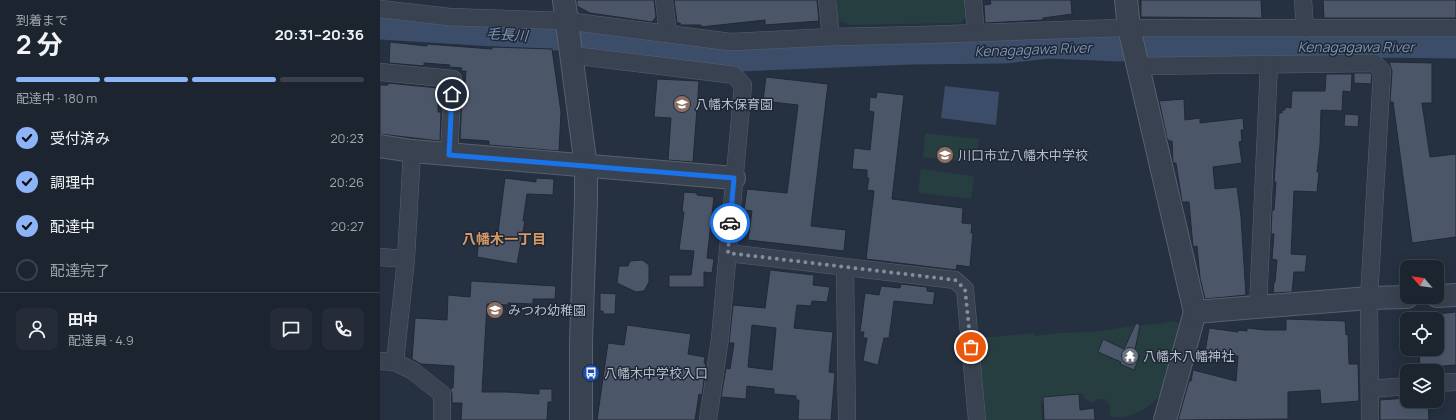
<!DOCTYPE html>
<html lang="ja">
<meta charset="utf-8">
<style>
:root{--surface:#1c2430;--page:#252c38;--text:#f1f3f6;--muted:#a0a4ab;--line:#3a414c;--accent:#8db4f8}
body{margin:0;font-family:Manrope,"Noto Sans JP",sans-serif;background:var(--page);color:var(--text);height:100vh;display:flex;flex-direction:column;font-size:15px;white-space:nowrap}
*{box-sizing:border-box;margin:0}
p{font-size:13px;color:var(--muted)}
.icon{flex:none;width:22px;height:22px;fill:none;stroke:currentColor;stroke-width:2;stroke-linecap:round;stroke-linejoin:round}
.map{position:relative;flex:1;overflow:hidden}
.sheet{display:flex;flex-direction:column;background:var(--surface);width:380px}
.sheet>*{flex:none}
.needle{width:26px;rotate:298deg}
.controls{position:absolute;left:1020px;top:260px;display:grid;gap:8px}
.controls a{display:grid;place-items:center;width:44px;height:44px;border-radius:8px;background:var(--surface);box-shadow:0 4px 16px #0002,0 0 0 1px var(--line);font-size:20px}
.pin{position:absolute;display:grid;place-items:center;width:34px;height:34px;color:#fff;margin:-17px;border:2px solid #fff;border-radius:50%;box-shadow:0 1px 4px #0007}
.courier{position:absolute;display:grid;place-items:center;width:40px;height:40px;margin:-20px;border:3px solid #1a73e8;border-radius:50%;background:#fff;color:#222;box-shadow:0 1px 5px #0007}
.headline em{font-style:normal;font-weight:700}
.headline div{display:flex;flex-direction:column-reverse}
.headline{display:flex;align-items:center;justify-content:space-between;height:68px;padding:0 16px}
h1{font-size:26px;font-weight:700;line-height:30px}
.bar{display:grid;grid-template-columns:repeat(4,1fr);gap:6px 4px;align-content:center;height:48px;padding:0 16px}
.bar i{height:5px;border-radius:3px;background:var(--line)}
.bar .active{background:var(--accent)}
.bar p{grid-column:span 4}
.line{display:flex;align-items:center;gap:10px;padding:0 16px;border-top:1px solid var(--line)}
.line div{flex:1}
.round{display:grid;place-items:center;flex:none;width:42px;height:42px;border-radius:8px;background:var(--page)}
ol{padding:0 16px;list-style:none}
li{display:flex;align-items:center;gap:12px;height:44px}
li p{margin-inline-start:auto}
li .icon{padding:4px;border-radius:50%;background:var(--accent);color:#111;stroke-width:4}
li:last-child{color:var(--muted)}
li i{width:22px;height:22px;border:2px solid var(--line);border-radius:50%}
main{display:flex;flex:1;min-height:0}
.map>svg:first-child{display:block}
.green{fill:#273e41}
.water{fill:#3b4d69}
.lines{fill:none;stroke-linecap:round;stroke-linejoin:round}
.river{stroke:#3b4d69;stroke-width:27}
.building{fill:#4b5769;stroke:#202937;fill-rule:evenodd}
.minor-casing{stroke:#57606e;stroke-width:18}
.tertiary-casing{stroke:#57606e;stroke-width:24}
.minor{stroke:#394250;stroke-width:17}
.tertiary{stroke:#394250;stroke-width:22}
.done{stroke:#838c9a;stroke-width:4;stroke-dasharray:0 7.2}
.route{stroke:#1a73e8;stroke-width:5}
.labels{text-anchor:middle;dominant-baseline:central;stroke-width:3;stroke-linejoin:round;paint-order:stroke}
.poi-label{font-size:13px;fill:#b6bdcb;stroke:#1e2735;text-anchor:start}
.water-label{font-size:14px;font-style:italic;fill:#7d93b2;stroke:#1e2735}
.neighbourhood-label{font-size:14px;font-weight:bold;fill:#d69966;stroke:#1e2735}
</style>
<main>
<section class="sheet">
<div class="headline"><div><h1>2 分</h1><p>到着まで</p></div><em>20:31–20:36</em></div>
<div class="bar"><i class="active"></i><i class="active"></i><i class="active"></i><i></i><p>配達中 · 180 m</p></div>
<ol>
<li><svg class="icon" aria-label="check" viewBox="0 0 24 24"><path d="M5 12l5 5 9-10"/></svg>受付済み<p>20:23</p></li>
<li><svg class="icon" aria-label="check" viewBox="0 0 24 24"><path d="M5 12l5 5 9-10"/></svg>調理中<p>20:26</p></li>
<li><svg class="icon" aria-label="check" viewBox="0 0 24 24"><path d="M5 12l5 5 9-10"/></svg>配達中<p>20:27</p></li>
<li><i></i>配達完了</li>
</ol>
<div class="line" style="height:72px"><a class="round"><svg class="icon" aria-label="person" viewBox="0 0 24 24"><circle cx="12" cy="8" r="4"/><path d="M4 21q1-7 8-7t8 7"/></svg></a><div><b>田中</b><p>配達員 · 4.9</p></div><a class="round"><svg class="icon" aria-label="chat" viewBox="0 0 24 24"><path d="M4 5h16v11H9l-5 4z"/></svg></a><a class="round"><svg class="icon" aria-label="phone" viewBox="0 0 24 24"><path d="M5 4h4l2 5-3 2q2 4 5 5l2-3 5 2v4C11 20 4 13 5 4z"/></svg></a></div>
</section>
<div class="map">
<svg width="1076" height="420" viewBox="0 0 1076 420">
<rect width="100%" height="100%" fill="#253040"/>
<g class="green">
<polygon points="456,0 584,0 585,18 580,23 470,25 458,20"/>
<polygon points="545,133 599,139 596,163 543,157"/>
<polygon points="541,169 594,176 591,199 538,193"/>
<path d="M792,321L801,324L795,364L785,373C784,378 785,385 783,389C775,407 751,420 730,417V406L725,399H718L712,403L705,399L703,393L691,395L669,404L661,403L662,420H604L596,342L601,338L654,333L655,336L677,333L711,332L761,325L778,324Z"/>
</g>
<polygon class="water" points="565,86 619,92 616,125 561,118"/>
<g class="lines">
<polyline class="river" points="0,26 210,39 332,59 531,51 625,50 669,45 739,48 791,44 920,47 1001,44 1076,45"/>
</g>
<g class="building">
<polygon points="197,0 274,0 276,17 272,22 210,13 197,6"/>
<polygon points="294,0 437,0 439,21 385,25 385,20 321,27 321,25 301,25 300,23 297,23"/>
<polygon points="610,0 691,0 692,14 663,18 663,20 605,23 604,5 611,4"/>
<polygon points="761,0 881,0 882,18 761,17"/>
<polygon points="943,0 1076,0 1076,18 944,18"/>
<polygon points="10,42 47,46 47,44 112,49 112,47 172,49 181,112 179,151 109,145 109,141 80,139 82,96 84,96 86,71 81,71 82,68 69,67 70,65 44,63 44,66 9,63"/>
<polygon points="1009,62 1052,63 1052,103 1042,103 1050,157 1076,154 1076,237 1032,243 1013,102 1010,102 1012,71"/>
<polygon points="974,73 990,73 992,75 991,84 974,83"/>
<polygon points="946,74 972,74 971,92 963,91 962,111 941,110 940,145 937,172 939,172 937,192 914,191 911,254 927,255 925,272 914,272 912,292 893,293 894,282 895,282 897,260 892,259 894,234 891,234 892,210 894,210 896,182 894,182 899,113 902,113 902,110 905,110 905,107 911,108 912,91 945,91"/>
<polygon points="386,77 448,84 431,226 466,230 464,251 368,240 372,211 364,210 367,189 407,193 418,105 383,101"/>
<polygon points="277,79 319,81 313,162 288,160 291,118 274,117"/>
<polygon points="8,83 58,88 58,112 61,112 60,141 0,134 0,85 8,85"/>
<polygon points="497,92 524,95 512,199 583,208 582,223 592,224 591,233 593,233 590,267 577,265 576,270 486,259 494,191 487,190 489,178 487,178 487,170 472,169 474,148 490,150 494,112 489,111 490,97 496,98"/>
<polygon points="804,99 805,120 820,118 820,123 863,118 864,130 861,130 862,141 859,142 862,163 833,167 835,189 857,187 861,217 866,295 825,299 820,278 817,246 813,247 809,202 802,202 796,163 793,163 792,141 789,141 787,138 780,105 779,101"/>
<polygon points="965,114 979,115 978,127 964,126"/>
<polygon points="125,178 156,182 156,178 174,179 173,195 147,194 143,221 145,221 137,264 97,257 99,238 117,240"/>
<polygon points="304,192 317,193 317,195 334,197 327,258 334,259 332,273 324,272 324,287 289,287 289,275 311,275 314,251 299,250 304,212 302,212"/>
<polygon points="262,260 269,265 269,282 264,291 256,292 237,283 239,266 248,266 250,261"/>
<path d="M390,270L434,275L433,285L450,287L447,302L432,301L431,306L417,305L414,328L453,332L449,372L455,373L451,420H418L419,400H416V396L394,394V389L367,386L366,399L341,397L346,368L350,369L354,343H349L353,305L385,308ZM372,325L396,328L392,370L368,367Z"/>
<polygon points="91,281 176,286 175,299 153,299 153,304 128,303 128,305 107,304 102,392 126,392 159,394 159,389 172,389 172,402 168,402 167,420 81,420 82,403 72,403 72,394 70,388 73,388 74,366 41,364 32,359 35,318 67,320 68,295 90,297"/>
<polygon points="521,284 547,287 547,291 555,292 553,305 514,301 509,338 504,338 498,365 483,361 487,338 483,338 484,332 480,332 485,293 499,295 501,286 520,288"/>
<polygon points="220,293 236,294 235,314 223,314 223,311 220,311"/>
<polygon points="1076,312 1076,365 1040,368 1039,349 1057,349 1057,314"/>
<polygon points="906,319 965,321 966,335 968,334 969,364 978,364 979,401 941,404 940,390 908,392 908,419 798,420 809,381 811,381 813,370 856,381 858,356 825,352 829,328 858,332 858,330 867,331 867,328 885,330 906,330"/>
<polygon points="756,323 760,325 754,355 760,356 754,370 740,364 741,362 718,352 723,339 744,349"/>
<polygon points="247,325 311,334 308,354 325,357 324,363 326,364 322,395 319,394 315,420 217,420 228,343 244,345"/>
<polygon points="699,394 700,410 714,408 715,420 664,420 663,397"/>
<polygon points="1027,398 1027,401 1048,401 1049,420 1000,420 1000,400"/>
</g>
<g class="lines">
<g class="minor-casing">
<g id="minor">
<polyline points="284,0 288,33"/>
<polyline points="447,0 451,37"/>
<polyline points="593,0 596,33"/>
<polyline points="923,0 925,28"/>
<polyline points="0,9 70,17 187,21 351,42 451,37 539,35 737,28 1076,28"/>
<polyline points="191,55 354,75 363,85 340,338 328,420"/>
<polyline points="758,67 769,66 994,63 1002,71 989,298 990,420"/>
<polyline points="0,72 73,79 69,155"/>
<polyline points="348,253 575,280 585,289 597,420"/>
<polyline points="0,257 26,259"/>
<polyline points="465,267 467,420"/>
<polyline points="878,307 889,64"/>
<polyline points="0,361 15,362 33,371 62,394 62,420"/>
<polyline points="15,362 26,259 32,151"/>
<polyline points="1057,383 1076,382"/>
<polyline points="990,389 1027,386"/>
</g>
</g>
<g class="tertiary-casing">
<g id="tertiary">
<polyline points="184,0 206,167 206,201 201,341 201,420"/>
<polyline points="746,0 749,28 815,312 785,420"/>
<polyline points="0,146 32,151 354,178"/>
<polyline points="1057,296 1076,295"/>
<polyline points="815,312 989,298 1027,297"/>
</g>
</g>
<use href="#minor" class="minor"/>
<use href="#tertiary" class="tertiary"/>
</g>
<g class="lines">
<polyline class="done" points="350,223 348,253 575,280 585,289 591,347"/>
<polyline class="route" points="72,94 69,155 354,178 350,223"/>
</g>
<defs>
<g id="school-disc" transform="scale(0.9)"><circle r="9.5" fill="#8d6e63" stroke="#1e2735"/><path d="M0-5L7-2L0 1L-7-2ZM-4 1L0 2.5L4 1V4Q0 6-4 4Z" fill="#fff"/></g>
<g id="temple-disc" transform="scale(0.9)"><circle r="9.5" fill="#6b7280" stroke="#1e2735"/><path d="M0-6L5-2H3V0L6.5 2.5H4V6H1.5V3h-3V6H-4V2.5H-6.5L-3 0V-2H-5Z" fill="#fff"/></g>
<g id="bus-disc" transform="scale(0.9)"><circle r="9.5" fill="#1a4fb4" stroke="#1e2735"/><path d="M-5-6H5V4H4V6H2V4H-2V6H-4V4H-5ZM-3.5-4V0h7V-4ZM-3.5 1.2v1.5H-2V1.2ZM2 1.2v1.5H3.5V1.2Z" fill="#fff"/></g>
</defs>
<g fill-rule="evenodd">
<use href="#school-disc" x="302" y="104"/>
<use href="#school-disc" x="565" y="155"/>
<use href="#school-disc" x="115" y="310"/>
<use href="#temple-disc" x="750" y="356"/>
<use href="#bus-disc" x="211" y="373"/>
</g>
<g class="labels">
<g class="poi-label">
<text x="315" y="104">八幡木保育園</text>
<text x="578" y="155">川口市立八幡木中学校</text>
<text x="128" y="310">みつわ幼稚園</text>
<text x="763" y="356">八幡木八幡神社</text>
<text x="224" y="373">八幡木中学校入口</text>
</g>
<g class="water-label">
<text transform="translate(127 34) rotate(4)">毛長川</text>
<text x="976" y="46">Kenagagawa River</text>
<text transform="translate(653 49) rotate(-2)">Kenagagawa River</text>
</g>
<g class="neighbourhood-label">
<text x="124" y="238">八幡木一丁目</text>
</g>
</g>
</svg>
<div class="controls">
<a><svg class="needle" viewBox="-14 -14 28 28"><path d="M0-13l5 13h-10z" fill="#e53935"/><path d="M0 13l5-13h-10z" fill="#a0a4ab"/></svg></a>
<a><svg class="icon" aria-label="locate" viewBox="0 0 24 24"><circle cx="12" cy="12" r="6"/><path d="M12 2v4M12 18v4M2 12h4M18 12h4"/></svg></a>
<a><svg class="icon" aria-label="layers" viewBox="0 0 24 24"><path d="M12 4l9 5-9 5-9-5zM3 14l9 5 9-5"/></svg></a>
</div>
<div class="pin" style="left:591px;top:347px;background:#ea580c"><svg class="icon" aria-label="bag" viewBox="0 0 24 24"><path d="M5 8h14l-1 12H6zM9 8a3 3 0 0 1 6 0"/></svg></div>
<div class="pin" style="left:72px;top:94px;background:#1f2937"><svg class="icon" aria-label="home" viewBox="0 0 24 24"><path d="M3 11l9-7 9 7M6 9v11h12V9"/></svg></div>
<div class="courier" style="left:350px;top:223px"><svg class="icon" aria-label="car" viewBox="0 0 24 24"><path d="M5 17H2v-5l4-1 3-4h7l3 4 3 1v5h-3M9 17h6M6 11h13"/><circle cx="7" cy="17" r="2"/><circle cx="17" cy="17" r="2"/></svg></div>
</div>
</main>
